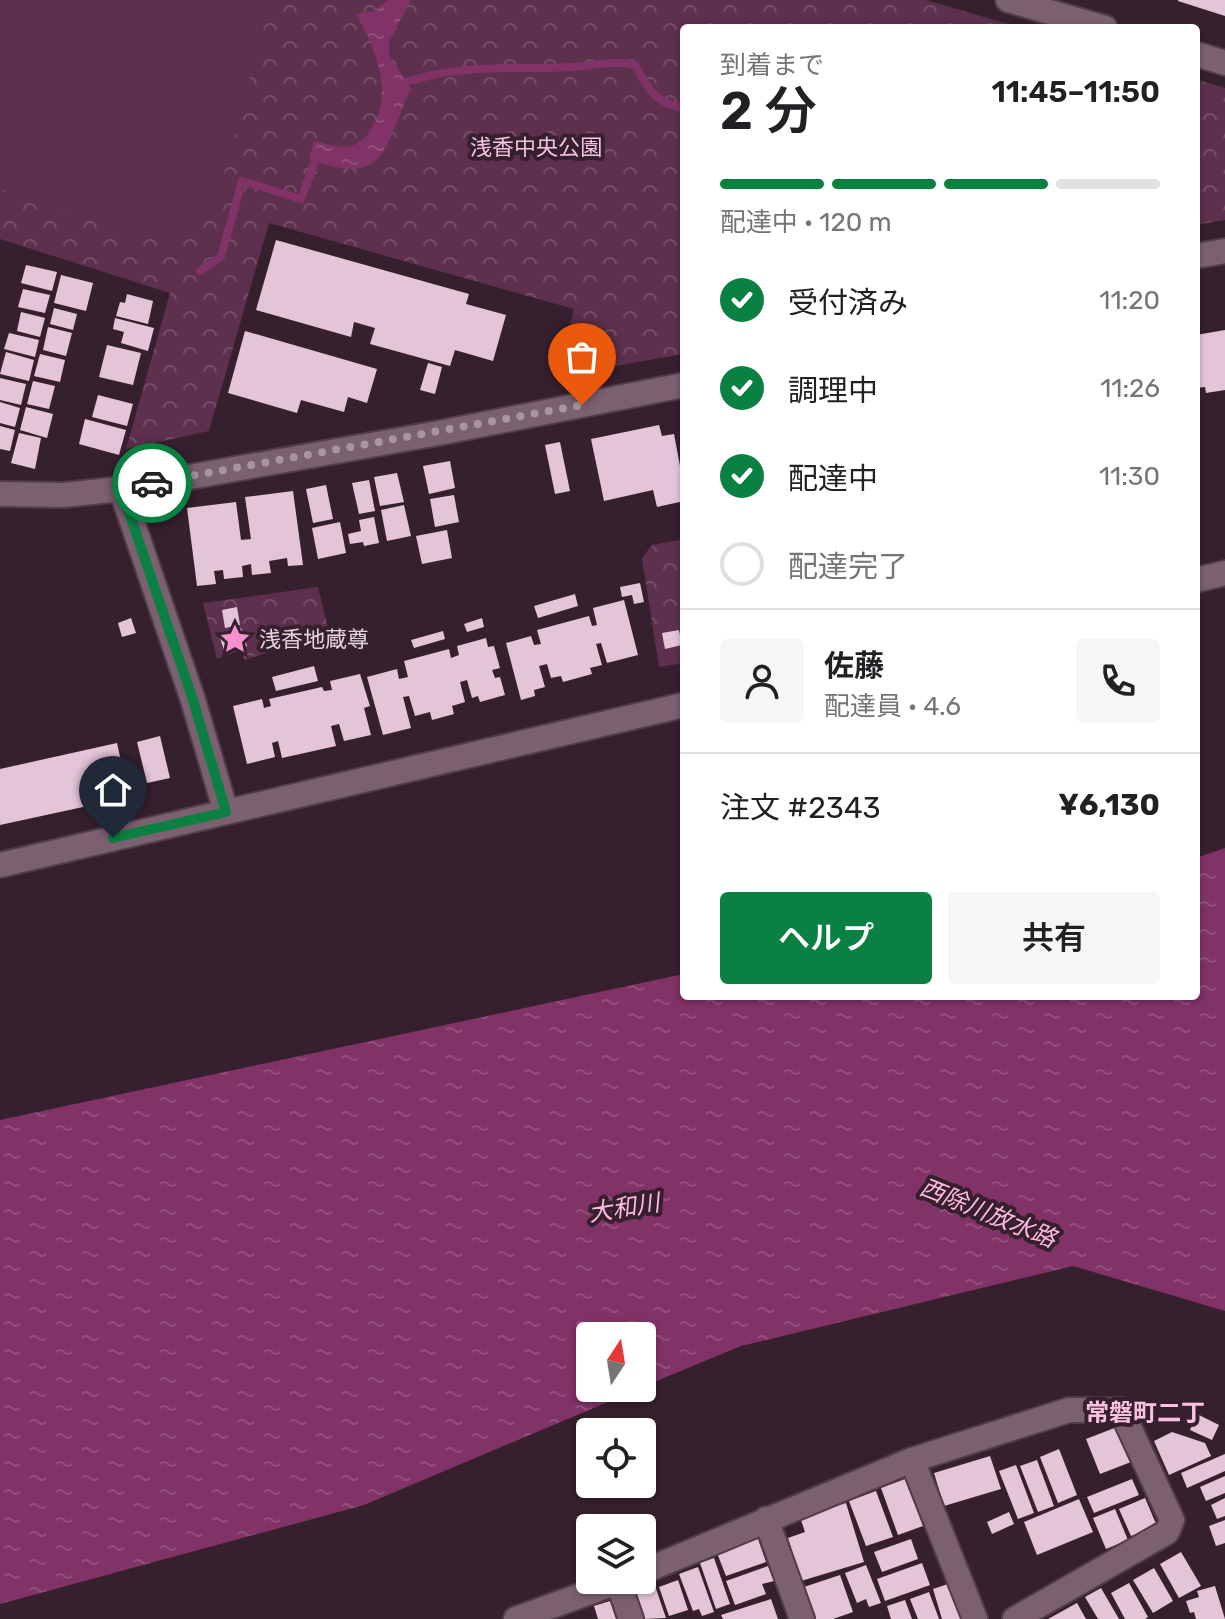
<!DOCTYPE html>
<html lang="ja">
<meta charset="utf-8">
<style>
:root{--surface:#fff;--page:#f6f6f6;--text:#202124;--muted:#757577;--line:#e0e0e0;--accent:#0b8043}
body{margin:0;font-family:Rubik,"Noto Sans JP",sans-serif;background:var(--page);color:var(--text);height:100vh;display:flex;flex-direction:column;font-size:30px;white-space:nowrap}
*{box-sizing:border-box;margin:0}
p{font-size:26px;color:var(--muted)}
.icon{flex:none;width:44px;height:44px;fill:none;stroke:currentColor;stroke-width:2;stroke-linecap:round;stroke-linejoin:round}
.map{position:relative;flex:1;overflow:hidden}
.details{position:absolute;left:680px;top:24px;width:520px;height:976px;display:flex;flex-direction:column;background:var(--surface);border-radius:8px;box-shadow:0 2px 6px #0004}
.details>*{flex:none}
.needle{width:52px;rotate:12deg}
.fabs{position:absolute;left:576px;top:1322px;display:grid;gap:16px}
.fabs a{display:grid;place-items:center;width:80px;height:80px;border-radius:8px;background:var(--surface);box-shadow:0 2px 6px #0004;font-size:40px}
.pin{position:absolute;display:grid;place-items:center;width:68px;height:68px;color:#fff;margin:-82px -34px;border-radius:50% 50% 50% 0;rotate:-45deg;box-shadow:0 0 8px #0007}
.pin .icon{rotate:45deg}
.courier{position:absolute;display:grid;place-items:center;width:80px;height:80px;margin:-40px;border:6px solid #0b8043;border-radius:50%;background:#fff;color:#222;box-shadow:0 2px 10px #0007}
.summary em{font-style:normal;font-weight:600}
.summary div{display:flex;flex-direction:column-reverse}
.summary{display:flex;align-items:center;justify-content:space-between;height:136px;padding:0 40px}
h1{font-size:52px;font-weight:600;line-height:60px}
.bar{display:grid;grid-template-columns:repeat(4,1fr);gap:12px 8px;align-content:center;height:96px;padding:0 40px}
.bar i{height:10px;border-radius:6px;background:var(--line)}
.bar .selected{background:var(--accent)}
.bar p{grid-column:span 4}
.line{display:flex;align-items:center;gap:20px;padding:0 40px;border-top:2px solid var(--line)}
.line div{flex:1}
.round{display:grid;place-items:center;flex:none;width:84px;height:84px;border-radius:8px;background:var(--page)}
ol{padding:0 40px;list-style:none}
li{display:flex;align-items:center;gap:24px;height:88px}
li p{margin-inline-start:auto}
li .icon{padding:8px;border-radius:50%;background:var(--accent);color:#fff;stroke-width:4}
li:last-child{color:var(--muted)}
li i{width:44px;height:44px;border:4px solid var(--line);border-radius:50%}
.button{display:flex;gap:16px;margin-top:auto;padding:16px 40px}
.button a{flex:1;height:92px;border-radius:8px;background:var(--accent);color:#fff;font-size:32px;font-weight:600;line-height:92px;text-align:center}
.button a+a{background:var(--page);color:var(--text)}
.map>svg:first-child{display:block}
.park{fill:url(#park-crowns)}
.garden{fill:#5d304d}
.water{fill:url(#water-ripples)}
.lines{fill:none;stroke-linecap:round;stroke-linejoin:round}
.stream{stroke:#813266;stroke-width:8}
.building{fill:#e4c5d7}
.minor-casing{stroke:#503d49;stroke-width:28}
.tertiary-casing{stroke:#503d49;stroke-width:28}
.minor{stroke:#7b6070;stroke-width:24}
.tertiary{stroke:#7b6070;stroke-width:24}
.done{stroke:#a7959f;stroke-width:8;stroke-dasharray:0 14.4}
.route{stroke:#0b8043;stroke-width:10}
.labels{text-anchor:middle;dominant-baseline:central;stroke-width:8;stroke-linejoin:round;paint-order:stroke}
.park-label{font-size:22px;fill:#f2c4df;stroke:#37202e}
.poi-label{font-size:22px;fill:#e3d4dc;stroke:#37202e;text-anchor:start}
.water-label{font-size:24px;font-style:italic;fill:#fdb9e2;stroke:#37202e}
.neighbourhood-label{font-size:24px;font-weight:bold;fill:#fbc1e3;stroke:#37202e}
</style>
<div class="map">
<svg width="1225" height="1619" viewBox="0 0 1225 1619">
<defs>
<pattern id="park-crowns" width="20" height="18" patternUnits="userSpaceOnUse" patternTransform="scale(2)"><rect width="20" height="18" fill="#5d304d"/><path d="M2 6a3 3 0 1 1 6 0M12 15a3 3 0 1 1 6 0" fill="none" stroke="#744d66"/></pattern>
<pattern id="water-ripples" width="26" height="14" patternUnits="userSpaceOnUse" patternTransform="scale(2)"><rect width="26" height="14" fill="#813266"/><path d="M2 4q2-2 4 0t4 0M15 11q2-2 4 0t4 0" fill="none" stroke="#934f7b"/></pattern>
</defs>
<rect width="100%" height="100%" fill="#37202e"/>
<g class="park">
<polygon points="0,0 926,0 1021,28 684,28 684,354 557,376 574,309 269,223 209,431 126,449 170,293 0,239"/>
<polygon points="1196,79 1225,88 1225,220 1196,225"/>
<polygon points="684,539 684,663 659,667 642,558 652,545"/>
<polygon points="318,587 329,632 245,660 241,650 217,659 203,603"/>
</g>
<polygon class="garden" points="0,0 271,0 213,215 170,242 0,189"/>
<g class="water">
<path d="M388,0H411L389,42V55L411,89C383,147 388,189 309,159L314,141C324,143 340,149 350,146C362,143 367,136 373,126C394,91 374,46 356,14L374,11Z"/>
<polygon points="1225,848 1225,1311 1073,1266 741,1346 642,1387 642,1336 590,1336 590,1388 641,1388 364,1505 0,1604 0,1120 684,974 684,996 1196,996 1196,858"/>
</g>
<g class="lines">
<g class="stream">
<path d="M407,82C461,63 517,70 574,67C598,65 611,60 635,65C648,89 656,104 684,108"/>
<polyline points="200,271 221,257 242,181 301,199 315,161"/>
</g>
</g>
<g class="building">
<polygon points="1178,0 1225,0 1225,16 1178,1"/>
<polygon points="276,240 469,294 466,304 506,315 493,361 455,350 450,366 370,344 375,328 354,322 351,337 256,310"/>
<polygon points="26,265 57,272 52,291 21,283"/>
<polygon points="61,275 93,283 86,311 54,303"/>
<polygon points="23,289 50,295 45,313 18,307"/>
<polygon points="127,294 153,301 148,324 116,316 120,302 125,303"/>
<polygon points="54,308 77,314 73,330 50,324"/>
<polygon points="21,312 45,318 40,337 17,331"/>
<polygon points="115,318 154,328 148,351 121,343 124,332 113,329"/>
<polygon points="48,327 72,333 66,356 43,350"/>
<polygon points="1225,330 1225,390 1206,393 1205,387 1196,388 1196,335"/>
<polygon points="245,331 377,369 367,403 348,397 344,412 301,400 297,413 228,393"/>
<polygon points="9,333 39,340 35,357 4,349"/>
<polygon points="107,345 141,353 133,385 99,377"/>
<polygon points="6,352 34,360 29,381 0,374"/>
<polygon points="40,354 65,360 60,382 34,376"/>
<polygon points="428,363 442,367 435,394 420,390"/>
<polygon points="0,378 26,384 21,405 0,400"/>
<polygon points="33,381 55,386 49,409 27,404"/>
<polygon points="98,395 133,404 127,426 92,417"/>
<polygon points="0,402 20,408 15,427 0,423"/>
<polygon points="26,407 53,414 47,438 20,430"/>
<polygon points="85,419 126,430 119,455 79,444"/>
<polygon points="659,425 662,436 674,434 684,487 684,501 657,507 653,490 604,501 591,439"/>
<polygon points="0,426 15,430 10,451 0,449"/>
<polygon points="19,433 41,438 35,469 11,463"/>
<polygon points="560,442 570,491 555,494 545,445"/>
<polygon points="450,461 455,488 429,494 423,466"/>
<polygon points="397,473 404,502 380,506 374,477"/>
<polygon points="369,480 375,511 359,514 352,483"/>
<polygon points="326,485 333,519 313,523 306,489"/>
<polygon points="293,491 303,565 288,566 287,558 269,561 271,573 252,575 251,564 242,566 243,577 224,579 223,570 214,571 216,584 197,586 187,508 236,502 241,540 251,539 245,497"/>
<polygon points="454,495 459,522 435,527 430,499"/>
<polygon points="404,505 411,536 387,541 381,510"/>
<polygon points="374,517 379,543 364,546 363,542 350,544 348,534 361,531 359,520"/>
<polygon points="340,522 346,553 318,559 312,528"/>
<polygon points="447,530 452,558 422,564 416,536"/>
<polygon points="640,583 644,602 634,604 632,595 622,597 620,587"/>
<polygon points="575,594 578,606 538,618 534,606"/>
<polygon points="624,600 638,655 607,663 601,643 596,644 602,665 590,668 592,674 563,682 561,676 551,678 547,664 539,666 545,687 534,690 535,696 521,700 506,643 531,636 534,645 541,644 537,630 589,616 592,626 597,625 593,608"/>
<polygon points="237,607 240,625 225,628 222,610"/>
<polygon points="131,618 136,633 122,637 118,623"/>
<polygon points="482,618 484,627 467,632 464,624"/>
<polygon points="241,628 247,646 225,653 219,635"/>
<polygon points="679,630 682,645 665,649 662,633"/>
<polygon points="443,631 445,639 414,648 411,640"/>
<polygon points="486,638 488,647 494,646 500,668 492,670 495,678 500,677 505,695 480,702 478,696 472,698 467,680 460,682 465,702 452,706 454,714 432,720 430,712 415,716 409,696 403,697 411,728 383,735 367,677 397,669 399,679 408,677 404,661 449,649 451,658 459,655 457,646"/>
<polygon points="314,666 318,681 276,691 272,677"/>
<polygon points="360,674 370,706 364,708 371,735 344,741 339,724 331,726 336,746 282,758 278,741 272,743 275,757 247,764 233,706 262,699 264,708 271,706 269,699 322,687 324,691 332,690 330,681"/>
<polygon points="160,736 170,778 147,783 137,742"/>
<polygon points="117,743 129,797 0,825 0,769"/>
<polygon points="1197,1414 1219,1425 1212,1440 1190,1430"/>
<polygon points="1117,1427 1131,1462 1100,1474 1086,1439"/>
<polygon points="1172,1432 1205,1443 1211,1456 1169,1475 1154,1441"/>
<polygon points="1059,1449 1077,1495 1058,1503 1040,1457"/>
<polygon points="1225,1454 1225,1471 1187,1488 1181,1473"/>
<polygon points="990,1456 1001,1489 944,1506 934,1473"/>
<polygon points="1037,1460 1054,1506 1038,1512 1020,1466"/>
<polygon points="1016,1465 1034,1513 1018,1519 999,1471"/>
<polygon points="1225,1476 1225,1493 1206,1501 1200,1487"/>
<polygon points="905,1479 923,1526 898,1535 881,1488"/>
<polygon points="1132,1479 1139,1495 1094,1513 1087,1497"/>
<polygon points="876,1491 893,1537 866,1546 849,1501"/>
<polygon points="1145,1498 1157,1526 1131,1536 1119,1509"/>
<polygon points="1225,1498 1225,1516 1217,1519 1211,1505"/>
<polygon points="1079,1499 1093,1532 1037,1555 1024,1522"/>
<polygon points="846,1503 864,1562 801,1581 788,1538 805,1532 800,1517"/>
<polygon points="1115,1509 1128,1540 1106,1549 1093,1518"/>
<polygon points="1009,1512 1014,1524 992,1534 987,1522"/>
<polygon points="1225,1520 1225,1543 1216,1546 1209,1526"/>
<polygon points="758,1539 766,1562 726,1576 717,1553"/>
<polygon points="911,1539 918,1559 882,1572 874,1552"/>
<polygon points="1181,1552 1201,1586 1179,1598 1160,1564"/>
<polygon points="714,1558 730,1604 716,1609 700,1563"/>
<polygon points="922,1563 930,1585 885,1601 877,1579"/>
<polygon points="866,1565 881,1603 869,1607 866,1599 857,1603 845,1573"/>
<polygon points="768,1566 774,1581 762,1584 766,1594 735,1605 726,1581"/>
<polygon points="698,1567 714,1612 702,1616 699,1609 693,1611 679,1574"/>
<polygon points="1154,1568 1173,1601 1153,1613 1133,1580"/>
<polygon points="840,1575 853,1612 833,1619 815,1619 804,1587"/>
<polygon points="653,1580 666,1618 643,1619 632,1587"/>
<polygon points="678,1580 688,1610 669,1616 659,1587"/>
<polygon points="951,1583 963,1619 942,1619 933,1589"/>
<polygon points="1129,1583 1148,1617 1145,1619 1125,1619 1111,1593"/>
<polygon points="1215,1586 1225,1619 1196,1619 1194,1612 1190,1613 1186,1601 1199,1597 1197,1591"/>
<polygon points="1101,1588 1119,1619 1098,1619 1085,1597"/>
<polygon points="929,1592 939,1619 918,1619 910,1599"/>
<polygon points="771,1599 778,1619 723,1619 721,1615"/>
<polygon points="905,1600 912,1619 891,1619 887,1606"/>
<polygon points="610,1601 616,1619 598,1619 594,1606"/>
<polygon points="1077,1603 1086,1619 1048,1619"/>
</g>
<g class="lines">
<g class="minor-casing">
<g id="minor">
<polyline points="121,489 193,700 226,812"/>
<polyline points="1196,580 1225,573"/>
<polyline points="0,865 684,705"/>
<polyline points="912,1460 975,1619"/>
<polyline points="766,1519 802,1619"/>
<polyline points="642,1572 912,1460 1069,1410 1121,1410 1172,1520 1167,1532 1015,1619"/>
<polyline points="618,1582 631,1619"/>
<polyline points="516,1619 623,1580"/>
</g>
</g>
<g class="tertiary-casing">
<g id="tertiary">
<polyline points="1008,0 1105,28"/>
<polyline points="1196,54 1225,63"/>
<polyline points="1196,256 1225,251"/>
<polyline points="0,494 64,495 121,489 439,433 684,385"/>
</g>
</g>
<use href="#minor" class="minor"/>
<use href="#tertiary" class="tertiary"/>
</g>
<g class="lines">
<polyline class="done" points="152,483 582,405"/>
<polyline class="route" points="113,838 226,812 193,700 121,489 152,483"/>
</g>
<defs>
<g id="sight-bare" transform="scale(2.4)"><path d="M0-6L1.8-2.2L6-1.7L2.9 1.2L3.7 5.4L0 3.3L-3.7 5.4L-2.9 1.2L-6-1.7L-1.8-2.2Z" fill="#f690d0" stroke="#37202e" stroke-width="2.5" paint-order="stroke"/></g>
</defs>
<g fill-rule="evenodd">
<use href="#sight-bare" x="235" y="639"/>
</g>
<g class="labels">
<g class="park-label">
<text x="536" y="147">浅香中央公園</text>
</g>
<g class="poi-label">
<text x="259" y="639">浅香地蔵尊</text>
</g>
<g class="water-label">
<text transform="translate(624 1208) rotate(-9)">大和川</text>
<text transform="translate(988 1213) rotate(22)">西除川放水路</text>
</g>
<g class="neighbourhood-label">
<text x="1145" y="1413">常磐町二丁</text>
</g>
</g>
</svg>
<div class="fabs">
<a><svg class="needle" viewBox="-14 -14 28 28"><path d="M0-13l5 13h-10z" fill="#e53935"/><path d="M0 13l5-13h-10z" fill="#757577"/></svg></a>
<a><svg class="icon" aria-label="locate" viewBox="0 0 24 24"><circle cx="12" cy="12" r="6"/><path d="M12 2v4M12 18v4M2 12h4M18 12h4"/></svg></a>
<a><svg class="icon" aria-label="layers" viewBox="0 0 24 24"><path d="M12 4l9 5-9 5-9-5zM3 14l9 5 9-5"/></svg></a>
</div>
<div class="pin" style="left:582px;top:405px;background:#ea580c"><svg class="icon" aria-label="bag" viewBox="0 0 24 24"><path d="M5 8h14l-1 12H6zM9 8a3 3 0 0 1 6 0"/></svg></div>
<div class="pin" style="left:113px;top:838px;background:#1f2937"><svg class="icon" aria-label="home" viewBox="0 0 24 24"><path d="M3 11l9-7 9 7M6 9v11h12V9"/></svg></div>
<div class="courier" style="left:152px;top:483px"><svg class="icon" aria-label="car" viewBox="0 0 24 24"><path d="M5 17H2v-5l4-1 3-4h7l3 4 3 1v5h-3M9 17h6M6 11h13"/><circle cx="7" cy="17" r="2"/><circle cx="17" cy="17" r="2"/></svg></div>
<section class="details">
<div class="summary"><div><h1>2 分</h1><p>到着まで</p></div><em>11:45–11:50</em></div>
<div class="bar"><i class="selected"></i><i class="selected"></i><i class="selected"></i><i></i><p>配達中 · 120 m</p></div>
<ol>
<li><svg class="icon" aria-label="check" viewBox="0 0 24 24"><path d="M5 12l5 5 9-10"/></svg>受付済み<p>11:20</p></li>
<li><svg class="icon" aria-label="check" viewBox="0 0 24 24"><path d="M5 12l5 5 9-10"/></svg>調理中<p>11:26</p></li>
<li><svg class="icon" aria-label="check" viewBox="0 0 24 24"><path d="M5 12l5 5 9-10"/></svg>配達中<p>11:30</p></li>
<li><i></i>配達完了</li>
</ol>
<div class="line" style="height:144px"><a class="round"><svg class="icon" aria-label="person" viewBox="0 0 24 24"><circle cx="12" cy="8" r="4"/><path d="M4 21q1-7 8-7t8 7"/></svg></a><div><b>佐藤</b><p>配達員 · 4.6</p></div><a class="round"><svg class="icon" aria-label="phone" viewBox="0 0 24 24"><path d="M5 4h4l2 5-3 2q2 4 5 5l2-3 5 2v4C11 20 4 13 5 4z"/></svg></a></div>
<div class="line" style="height:104px"><div>注文 #2343</div><b>¥6,130</b></div>
<div class="button"><a>ヘルプ</a><a>共有</a></div>
</section>
</div>
